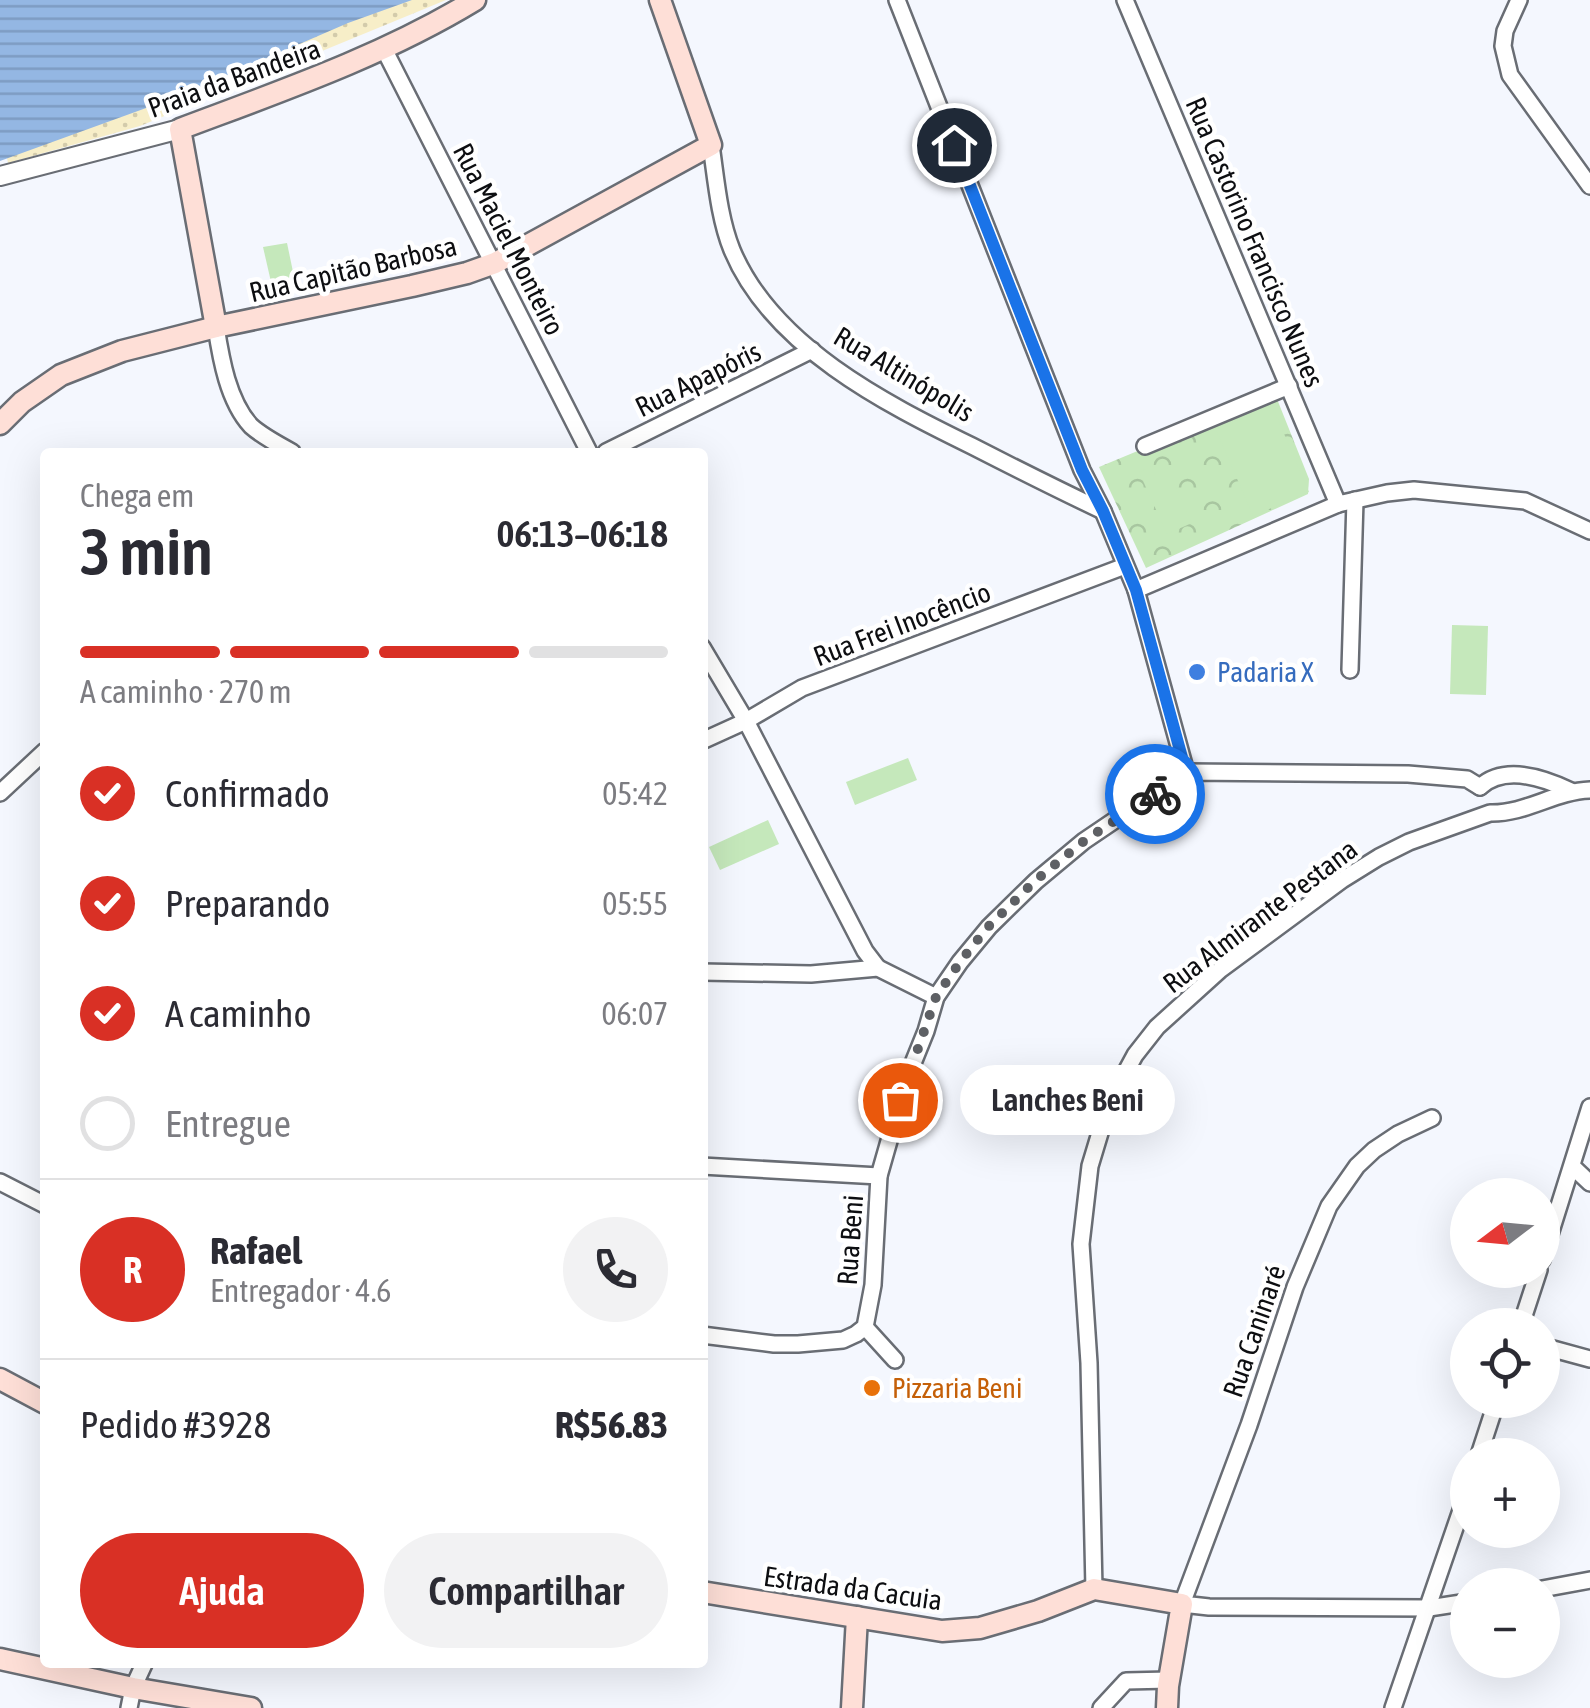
<!DOCTYPE html>
<html lang="pt">
<meta charset="utf-8">
<style>
:root{--surface:#fff;--page:#f2f2f3;--text:#2b2b33;--muted:#7c7c81;--line:#e1e1e2;--accent:#d93025}
body{margin:0;font-family:"Asap Condensed",sans-serif;background:var(--page);color:var(--text);height:100vh;display:flex;flex-direction:column;font-size:38px;white-space:nowrap}
*{box-sizing:border-box;margin:0}
p{font-size:32px;color:var(--muted)}
.icon{flex:none;width:55px;height:55px;fill:none;stroke:currentColor;stroke-width:2;stroke-linecap:round;stroke-linejoin:round}
.map{position:relative;flex:1;overflow:hidden}
.sheet{position:absolute;left:40px;top:448px;width:668px;height:1220px;display:flex;flex-direction:column;background:var(--surface);border-radius:10px;box-shadow:0 10px 40px #0002}
.sheet>*{flex:none}
.needle{width:65px;rotate:254deg}
.controls{position:absolute;left:1450px;top:1178px;display:grid;gap:20px}
.controls a{display:grid;place-items:center;width:110px;height:110px;border-radius:50%;background:var(--surface);box-shadow:0 10px 40px #0002;font-size:50px}
.pin{position:absolute;display:grid;place-items:center;width:85px;height:85px;color:#fff;margin:-42px;border:5px solid #fff;border-radius:50%;box-shadow:0 2px 10px #0007}
.courier{position:absolute;display:grid;place-items:center;width:100px;height:100px;margin:-50px;border:8px solid #1a73e8;border-radius:50%;background:#fff;color:#222;box-shadow:0 2px 12px #0007}
.bubble{position:absolute;height:70px;border-radius:35px;background:var(--surface);box-shadow:0 10px 40px #0002;font-size:32px;font-weight:600;line-height:70px;text-align:center}
.headline em{font-style:normal;font-weight:600}
.headline div{display:flex;flex-direction:column-reverse}
.headline{display:flex;align-items:center;justify-content:space-between;height:170px;padding:0 40px}
h1{font-size:65px;font-weight:600;line-height:75px}
.bar{display:grid;grid-template-columns:repeat(4,1fr);gap:15px 10px;align-content:center;height:120px;padding:0 40px}
.bar i{height:12px;border-radius:8px;background:var(--line)}
.bar .current{background:var(--accent)}
.bar p{grid-column:span 4}
.line{display:flex;align-items:center;gap:25px;padding:0 40px;border-top:2px solid var(--line)}
.line div{flex:1}
.round{display:grid;place-items:center;flex:none;width:105px;height:105px;border-radius:52px;background:var(--page)}
ol{padding:0 40px;list-style:none}
li{display:flex;align-items:center;gap:30px;height:110px}
li p{margin-inline-start:auto}
li .icon{padding:10px;border-radius:50%;background:var(--accent);color:#fff;stroke-width:4}
li:last-child{color:var(--muted)}
li i{width:55px;height:55px;border:5px solid var(--line);border-radius:50%}
.button{display:flex;gap:20px;margin-top:auto;padding:20px 40px}
.button a{flex:1;height:115px;border-radius:60px;background:var(--accent);color:#fff;font-size:40px;font-weight:600;line-height:115px;text-align:center}
.button a+a{background:var(--page);color:var(--text)}
.map>svg:first-child{display:block}
.sand{fill:url(#sand-dots)}
.park{fill:url(#park-crowns)}
.pitch{fill:#c5e8bb}
.water{fill:url(#water-rules)}
.lines{fill:none;stroke-linecap:round;stroke-linejoin:round}
.minor-casing{stroke:#696d74;stroke-width:20}
.tertiary-casing{stroke:#696d74;stroke-width:22}
.secondary-casing{stroke:#696d74;stroke-width:25}
.minor{stroke:#fff;stroke-width:15}
.tertiary{stroke:#fff;stroke-width:18}
.secondary{stroke:#fedfd7;stroke-width:20}
.done{stroke:#5e6064;stroke-width:10;stroke-dasharray:0 18}
.route{stroke:#1a73e8;stroke-width:12}
.shop-dot{fill:#3f7fe0;stroke:#fff;stroke-width:4}
.food-dot{fill:#e8710a;stroke:#fff;stroke-width:4}
.labels{text-anchor:middle;dominant-baseline:central;stroke-width:9;stroke-linejoin:round;paint-order:stroke}
.street-label{font-size:28px;fill:#0d0e11;stroke:#fff}
.shop-label{font-size:28px;fill:#366cbe;stroke:#fff;text-anchor:start}
.food-label{font-size:28px;fill:#c56008;stroke:#fff;text-anchor:start}
</style>
<div class="map">
<svg width="1590" height="1708" viewBox="0 0 1590 1708">
<defs>
<pattern id="sand-dots" width="8" height="8" patternUnits="userSpaceOnUse" patternTransform="scale(2.5)"><rect width="8" height="8" fill="#f7eec8"/><path d="M2 2h.1M6 6h.1" fill="none" stroke="#d3cbab" stroke-width="1.8" stroke-linecap="round"/></pattern>
<pattern id="park-crowns" width="20" height="18" patternUnits="userSpaceOnUse" patternTransform="scale(2.5)"><rect width="20" height="18" fill="#c5e8bb"/><path d="M2 6a3 3 0 1 1 6 0M12 15a3 3 0 1 1 6 0" fill="none" stroke="#a8c6a0"/></pattern>
<pattern id="water-rules" width="6" height="5" patternUnits="userSpaceOnUse" patternTransform="scale(2.5)"><rect width="6" height="5" fill="#94b7e3"/><path d="M0 2.5h6" fill="none" stroke="#7e9cc2"/></pattern>
</defs>
<rect width="100%" height="100%" fill="#f4f7fe"/>
<polygon class="sand" points="389,0 446,0 140,126 8,163 6,153"/>
<polygon class="park" points="1275,394 1309,479 1308,494 1146,568 1099,467"/>
<g class="pitch">
<polygon points="287,243 297,291 274,295 263,247"/>
<polygon points="1270,401 1309,492 1253,516 1214,425"/>
<polygon points="1164,461 1192,523 1167,534 1139,472"/>
<polygon points="1452,625 1488,626 1486,695 1450,694"/>
<polygon points="908,758 917,780 855,805 846,782"/>
<polygon points="768,820 779,844 720,870 709,847"/>
</g>
<polygon class="water" points="0,0 412,0 348,23 182,95 0,161"/>
<g class="lines">
<g class="minor-casing">
<g id="minor">
<polyline points="897,0 1082,470 1103,511 1136,590 1186,772"/>
<polyline points="1125,0 1338,504"/>
<polyline points="1519,0 1505,31 1503,46 1510,75 1590,186"/>
<polyline points="384,49 589,452"/>
<path d="M711,145C716,179 719,218 732,250C772,346 884,403 972,446C1015,468 1059,490 1103,511"/>
<path d="M216,327C221,359 228,401 251,426C262,436 279,445 292,452"/>
<polyline points="1145,446 1289,386"/>
<polyline points="606,452 812,350"/>
<polyline points="1136,590 1338,504 1387,493 1414,490 1525,501 1590,531"/>
<polyline points="702,647 746,721 865,951 878,968"/>
<polyline points="1350,670 1355,500"/>
<polyline points="702,741 746,721 802,688 1125,566"/>
<path d="M1480,787C1505,764 1544,778 1571,791"/>
<polyline points="0,793 45,751"/>
<polyline points="702,972 811,974 878,968 936,997"/>
<polyline points="1432,1118 1398,1134 1374,1150 1357,1166 1329,1206 1295,1287 1249,1425 1182,1604 1209,1607 1429,1608 1468,1602"/>
<polyline points="702,1166 879,1176"/>
<polyline points="1573,1167 1590,1183"/>
<polyline points="0,1182 45,1205"/>
<polyline points="1542,1260 1590,1107"/>
<polyline points="1521,1325 1539,1270"/>
<polyline points="865,1327 895,1360"/>
<polyline points="702,1335 774,1344 798,1344 843,1340 856,1334 865,1327 873,1285 879,1176 907,1078 926,1031 936,997 960,962 989,927 1036,881 1084,841 1186,772 1408,774 1467,779 1480,787"/>
<polyline points="1542,1346 1590,1359"/>
<polyline points="1479,1455 1497,1400"/>
<path d="M1094,1589L1089,1363L1081,1244L1090,1166L1109,1103L1135,1055L1157,1027L1220,970L1342,880L1379,857L1409,842L1490,813C1526,814 1555,791 1590,790"/>
<polyline points="1542,1589 1590,1580"/>
<polyline points="129,1708 133,1688 145,1662"/>
<polyline points="1101,1708 1126,1681 1169,1680"/>
<polyline points="1393,1708 1468,1490"/>
</g>
</g>
<g class="tertiary-casing">
<polyline id="tertiary" points="0,176 180,129"/>
</g>
<g class="secondary-casing">
<g id="secondary">
<path d="M216,327L180,129C281,91 383,56 475,0"/>
<polyline points="0,424 22,402 61,375 122,351 216,327 412,286 467,273 495,263 711,145 660,0"/>
<polyline points="0,1379 45,1403"/>
<polyline points="702,1592 942,1631 980,1628 1038,1611 1094,1589 1182,1604 1168,1686 1167,1708"/>
<polyline points="0,1659 133,1688 251,1708"/>
<polyline points="852,1708 857,1617"/>
</g>
</g>
<use href="#minor" class="minor"/>
<use href="#tertiary" class="tertiary"/>
<use href="#secondary" class="secondary"/>
</g>
<g class="lines">
<polyline class="done" points="900,1100 936,997 960,962 988,927 1036,880 1084,841 1155,794"/>
<polyline class="route" points="954,145 1082,470 1103,511 1136,590 1186,772 1155,794"/>
</g>
<circle class="shop-dot" cx="1197" cy="672" r="10"/>
<circle class="food-dot" cx="872" cy="1388" r="10"/>
<g class="labels">
<g class="street-label">
<text transform="translate(234 78) rotate(-20)">Praia da Bandeira</text>
<text transform="translate(509 239) rotate(63)">Rua Maciel Monteiro</text>
<text transform="translate(1255 242) rotate(67)">Rua Castorino Francisco Nunes</text>
<text transform="translate(353 269) rotate(-13)">Rua Capitão Barbosa</text>
<text transform="translate(904 374) rotate(31)">Rua Altinópolis</text>
<text transform="translate(698 379) rotate(-26)">Rua Apapóris</text>
<text transform="translate(902 624) rotate(-21)">Rua Frei Inocêncio</text>
<text transform="translate(1260 916) rotate(-37)">Rua Almirante Pestana</text>
<text transform="translate(850 1240) rotate(-86)">Rua Beni</text>
<text transform="translate(1254 1331) rotate(-71)">Rua Caninaré</text>
<text transform="translate(853 1588) rotate(8)">Estrada da Cacuia</text>
</g>
<g class="shop-label">
<text x="1217" y="672">Padaria X</text>
</g>
<g class="food-label">
<text x="892" y="1388">Pizzaria Beni</text>
</g>
</g>
</svg>
<div class="controls">
<a><svg class="needle" viewBox="-14 -14 28 28"><path d="M0-13l5 13h-10z" fill="#e53935"/><path d="M0 13l5-13h-10z" fill="#7c7c81"/></svg></a>
<a><svg class="icon" aria-label="locate" viewBox="0 0 24 24"><circle cx="12" cy="12" r="6"/><path d="M12 2v4M12 18v4M2 12h4M18 12h4"/></svg></a>
<a>+</a>
<a>−</a>
</div>
<div class="pin" style="left:900px;top:1100px;background:#ea580c"><svg class="icon" aria-label="bag" viewBox="0 0 24 24"><path d="M5 8h14l-1 12H6zM9 8a3 3 0 0 1 6 0"/></svg></div>
<div class="pin" style="left:954px;top:145px;background:#1f2937"><svg class="icon" aria-label="home" viewBox="0 0 24 24"><path d="M3 11l9-7 9 7M6 9v11h12V9"/></svg></div>
<div class="courier" style="left:1155px;top:794px"><svg class="icon" aria-label="bike" viewBox="0 0 24 24"><circle cx="6" cy="16" r="4"/><circle cx="18" cy="16" r="4"/><path d="M6 16l4-8h5l3 8M10 8l3 8H6M13 5h3"/></svg></div>
<div class="bubble" style="left:960px;top:1065px;width:215px">Lanches Beni</div>
<section class="sheet">
<div class="headline"><div><h1>3 min</h1><p>Chega em</p></div><em>06:13–06:18</em></div>
<div class="bar"><i class="current"></i><i class="current"></i><i class="current"></i><i></i><p>A caminho · 270 m</p></div>
<ol>
<li><svg class="icon" aria-label="check" viewBox="0 0 24 24"><path d="M5 12l5 5 9-10"/></svg>Confirmado<p>05:42</p></li>
<li><svg class="icon" aria-label="check" viewBox="0 0 24 24"><path d="M5 12l5 5 9-10"/></svg>Preparando<p>05:55</p></li>
<li><svg class="icon" aria-label="check" viewBox="0 0 24 24"><path d="M5 12l5 5 9-10"/></svg>A caminho<p>06:07</p></li>
<li><i></i>Entregue</li>
</ol>
<div class="line" style="height:180px"><b class="round" style="background:var(--accent);color:#fff">R</b><div><b>Rafael</b><p>Entregador · 4.6</p></div><a class="round"><svg class="icon" aria-label="phone" viewBox="0 0 24 24"><path d="M5 4h4l2 5-3 2q2 4 5 5l2-3 5 2v4C11 20 4 13 5 4z"/></svg></a></div>
<div class="line" style="height:130px"><div>Pedido #3928</div><b>R$56.83</b></div>
<div class="button"><a>Ajuda</a><a>Compartilhar</a></div>
</section>
</div>
